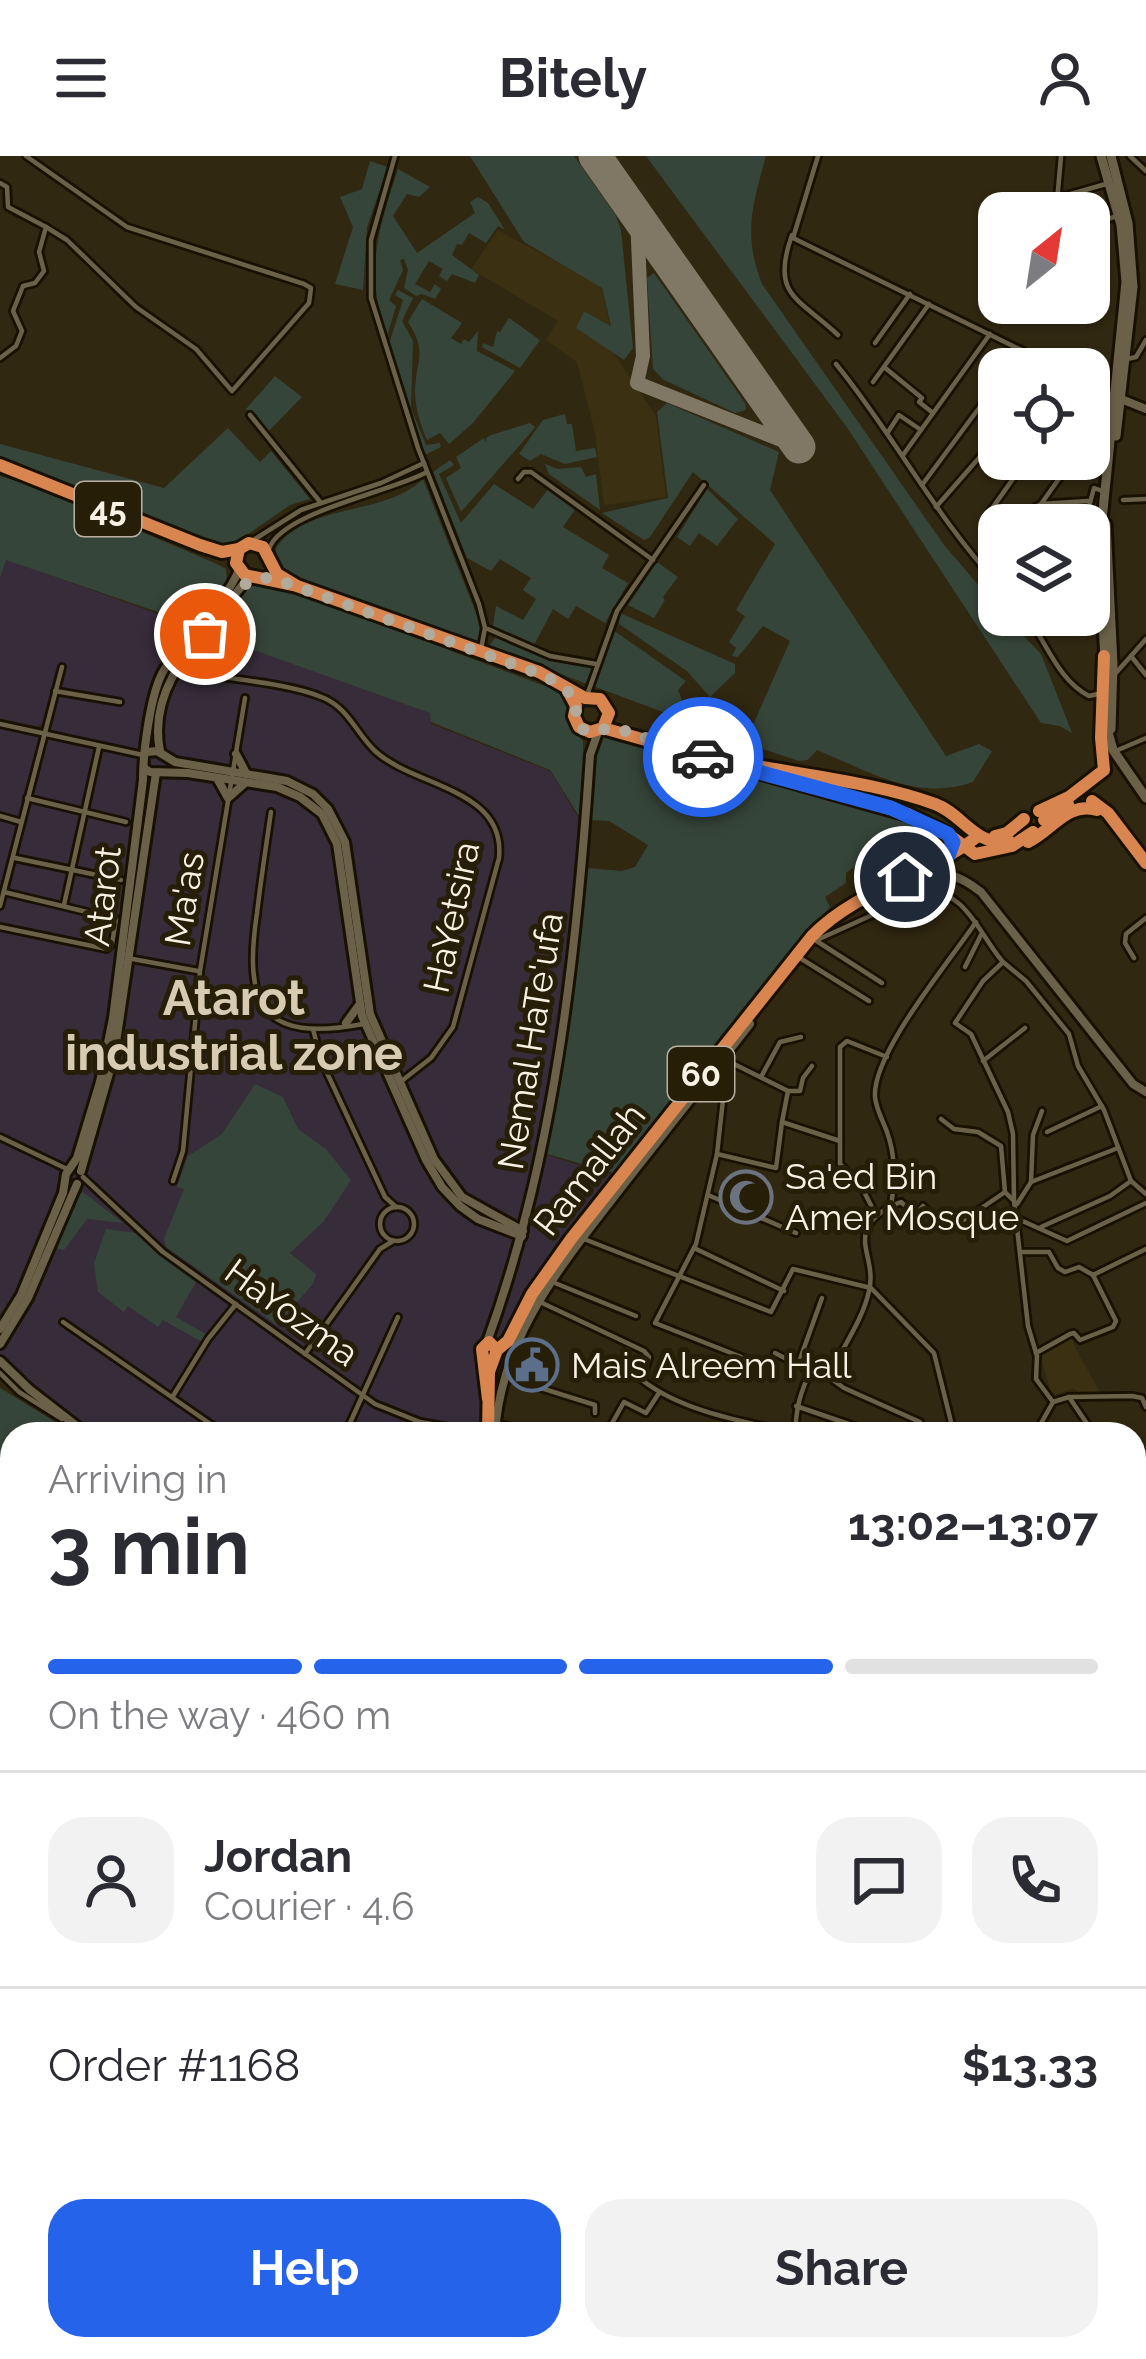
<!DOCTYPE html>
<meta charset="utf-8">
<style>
:root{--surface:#fff;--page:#f2f2f3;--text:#2b2b33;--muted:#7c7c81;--line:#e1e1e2;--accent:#2563eb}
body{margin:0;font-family:Raleway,sans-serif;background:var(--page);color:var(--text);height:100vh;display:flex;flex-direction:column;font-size:45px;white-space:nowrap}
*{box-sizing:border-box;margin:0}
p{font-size:39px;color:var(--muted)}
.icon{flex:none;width:66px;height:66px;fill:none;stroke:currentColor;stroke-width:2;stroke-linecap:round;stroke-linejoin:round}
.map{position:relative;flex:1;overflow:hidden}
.details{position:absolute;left:0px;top:1266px;width:1146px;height:939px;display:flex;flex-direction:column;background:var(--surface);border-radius:36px 36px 0 0;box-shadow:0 3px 9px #0004}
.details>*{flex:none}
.needle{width:78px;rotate:30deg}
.buttons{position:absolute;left:978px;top:36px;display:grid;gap:24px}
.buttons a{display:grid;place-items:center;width:132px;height:132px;border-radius:24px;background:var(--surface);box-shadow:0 3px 9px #0004;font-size:60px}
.pin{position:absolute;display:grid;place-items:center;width:102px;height:102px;color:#fff;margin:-51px;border:6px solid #fff;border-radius:50%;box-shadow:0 3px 12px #0007}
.courier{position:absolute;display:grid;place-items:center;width:120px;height:120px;margin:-60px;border:9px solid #2563eb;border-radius:50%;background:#fff;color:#222;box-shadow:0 3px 15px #0007}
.headline em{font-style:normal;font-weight:700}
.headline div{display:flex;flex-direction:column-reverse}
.headline{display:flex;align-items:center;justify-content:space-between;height:204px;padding:0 48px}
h1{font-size:78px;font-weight:700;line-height:90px}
.bar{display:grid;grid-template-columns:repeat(4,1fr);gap:18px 12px;align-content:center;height:144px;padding:0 48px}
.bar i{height:15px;border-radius:9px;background:var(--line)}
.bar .active{background:var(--accent)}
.bar p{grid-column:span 4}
.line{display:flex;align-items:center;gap:30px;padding:0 48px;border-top:3px solid var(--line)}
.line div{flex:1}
.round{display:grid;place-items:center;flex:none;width:126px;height:126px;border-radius:36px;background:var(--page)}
.action{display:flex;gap:24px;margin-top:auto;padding:24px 48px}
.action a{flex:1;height:138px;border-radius:36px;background:var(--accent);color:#fff;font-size:48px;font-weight:700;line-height:138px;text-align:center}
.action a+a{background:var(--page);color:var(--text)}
header{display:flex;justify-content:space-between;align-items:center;height:156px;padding:0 48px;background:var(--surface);font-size:54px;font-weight:700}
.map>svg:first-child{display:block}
.built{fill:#3b3012}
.industrial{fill:#372c3a}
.green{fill:#364539}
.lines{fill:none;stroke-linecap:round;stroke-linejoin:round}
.stream{stroke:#001213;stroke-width:3}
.taxiway{stroke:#807865;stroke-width:14}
.runway{stroke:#807865;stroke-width:33}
.minor-casing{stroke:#181000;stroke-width:10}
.tertiary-casing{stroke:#181000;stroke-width:14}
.secondary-casing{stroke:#181000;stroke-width:15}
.trunk-casing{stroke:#181000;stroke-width:18}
.minor{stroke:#6b6149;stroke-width:4.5}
.tertiary{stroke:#6b6149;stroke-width:8}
.secondary{stroke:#6b6149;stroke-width:9}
.trunk{stroke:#d88550;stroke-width:12}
.done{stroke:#b2ab9b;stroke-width:12;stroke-dasharray:0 21.6}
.route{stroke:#2563eb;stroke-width:15}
.labels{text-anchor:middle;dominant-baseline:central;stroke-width:10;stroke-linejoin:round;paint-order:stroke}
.shield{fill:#271e08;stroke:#b9b2a3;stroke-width:3}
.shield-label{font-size:33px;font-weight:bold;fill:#f8f2e5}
.street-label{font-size:36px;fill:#f8f2e5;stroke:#271e08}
.poi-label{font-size:36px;fill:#f8f2e5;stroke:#271e08;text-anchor:start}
.district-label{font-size:48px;font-weight:bold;fill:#d7ccb1;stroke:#271e08}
</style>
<header><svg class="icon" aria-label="menu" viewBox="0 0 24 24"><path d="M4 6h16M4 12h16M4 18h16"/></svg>Bitely<svg class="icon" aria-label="person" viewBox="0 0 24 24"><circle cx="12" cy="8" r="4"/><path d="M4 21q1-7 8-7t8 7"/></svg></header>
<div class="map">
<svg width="1146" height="2203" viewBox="0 0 1146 2203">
<rect width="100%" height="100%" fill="#312811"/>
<g class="built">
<polygon points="498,74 596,127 602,135 610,169 584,155 576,172 610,192 656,260 666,341 604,349 595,277 577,206 546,184 558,165 471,113"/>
<polygon points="1071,1181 1076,1193 1101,1238 1080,1238 1074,1232 1052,1240 1040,1199"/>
</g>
<polygon class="industrial" points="6,403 431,557 431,568 550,615 584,671 540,997 618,1021 506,1178 481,1202 484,1278 95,1278 18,1232 0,1211 0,568 41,578 45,567 35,571 0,562 0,422"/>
<g class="green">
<polygon points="470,0 574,0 616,60 621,74 633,192 624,204 576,172 584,155 611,170 602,132 524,86"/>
<path d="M646,0H766C752,50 743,79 762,128L944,389L999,453V459H1004L1041,498L1072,577L1060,570L1041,567L846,270Z"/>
<polygon points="370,5 388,11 367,71 363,134 335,128 353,71 340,41 362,33"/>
<path d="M398,13L430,31L419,41L407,38L393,60L417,97L475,57L470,46L478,41L488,47L505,74L498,70L486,87L469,77L462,89L457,88L452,99L479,119L475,127L452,118L447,125L439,120L443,113L429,105L415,128L430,136L435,128L441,133L435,143L422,138L416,140L404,132L408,114L404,103L400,104L403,114L389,144L396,150L387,181C364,116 378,74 398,13Z"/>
<polygon points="654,117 745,247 746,254 735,257 664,224 653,213 647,122"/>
<polygon points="398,134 413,142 402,165 413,185 411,252 426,289 440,287 441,291 425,299 389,188 403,144 395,139"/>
<path d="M422,143L462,167L451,182L461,188L464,183L469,186L478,175L477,195L515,215L473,267L449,288L440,277L427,284C420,267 415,252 415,234C416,203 428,197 408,166Z"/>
<polygon points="509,162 540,184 520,212 482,191 483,187 493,191 497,175 500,176"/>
<polygon points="275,220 302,241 268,276 246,253"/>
<path d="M667,247L779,296L770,334L946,600L979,588L992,595L973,626C916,646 869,615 817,594L808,604L799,605L745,587L790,485L763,470L738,501L732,500L736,492L729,486L745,460L736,454L775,388L693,316L650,381L644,384L602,357L668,342L657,256Z"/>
<polygon points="565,258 567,268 572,268 576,295 595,292 597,301 565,308 541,298 530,305 519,298 543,264"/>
<polygon points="530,267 535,271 533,274 461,356 446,322 461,312 456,301 484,282 486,287 486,282 491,279"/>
<polygon points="228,272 260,306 271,295 310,343 290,349 231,390 217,388 0,304 0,288 164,332"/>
<polygon points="450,304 454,309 439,318 461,367 494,328 533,353 549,332 578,349 563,371 609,399 602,412 628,427 605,467 576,450 568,463 553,453 534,489 493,470 496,450 523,464 536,443 523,434 531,422 500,403 491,415 467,402 433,316"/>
<polygon points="545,308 558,313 581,311 586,321 596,318 600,354 549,318"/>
<polygon points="0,320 34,330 217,408 226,413 227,427 196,469 6,404 0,422"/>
<path d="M423,323L480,467L478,489L298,423C282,415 274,410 276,392C307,346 384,361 423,323Z"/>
<polygon points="707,333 738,363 717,390 699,377 690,390 677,381"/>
<polygon points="657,406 678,421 663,441 665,444 654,462 628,449"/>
<path d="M253,427L272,428L561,536C573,552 567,570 583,585L584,668L550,614L431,566L430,557L209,478Z"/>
<polygon points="620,457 735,508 735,517 710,541 687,515 619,468"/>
<path d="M613,474L686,525L678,534L684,549L743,578L741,585L488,491L496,481C516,490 589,526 605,501C609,494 610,482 613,474Z"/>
<polygon points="610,578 765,625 902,658 912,663 913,668 846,717 846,727 825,741 830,751 797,788 620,1019 544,997 587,712 622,715 635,711 648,689 609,665 591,664 597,586 602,579"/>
<polygon points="255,928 283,941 298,973 326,993 351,1024 324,1065 290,1097 316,1118 313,1128 277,1169 166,1091 164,1083 184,1033 177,1031 188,1000 222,978"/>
<polygon points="83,1036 123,1067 87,1063 64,1094 56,1092 72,1046"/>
<polygon points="106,1073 136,1077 196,1126 176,1161 206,1178 202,1186 163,1164 158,1171 128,1150 124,1156 98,1136 94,1107"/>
<polygon points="0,1232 75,1278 12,1278 12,1741 0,1745"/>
</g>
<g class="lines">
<g class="stream">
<polyline points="0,1355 12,1378"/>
<polyline points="0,1699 12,1641"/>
<polyline points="0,1726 12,1732"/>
</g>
<polyline class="taxiway" points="637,61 643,200 637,227 799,291"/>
<polyline class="runway" points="595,0 799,291"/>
<g class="minor-casing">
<g id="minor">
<polyline points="26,0 127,71 304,128 311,132 309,147 232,235 196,193 136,151 67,84 46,71"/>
<polyline points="395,0 371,84 371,142 418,292 479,448 485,472 481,493"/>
<polyline points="818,0 793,82 1060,213"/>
<polyline points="1130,0 1146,15"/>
<polyline points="0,27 7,31 8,51 46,71 39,96 44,115 35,127 23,130 13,155 22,175 16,190 0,202"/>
<polyline points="1075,39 1079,57"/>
<polyline points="1060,41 1106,28"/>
<polyline points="1056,57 1061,0"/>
<polyline points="1089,68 1118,60"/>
<path d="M792,79C770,140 799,142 838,179"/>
<polyline points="875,187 910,138"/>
<polyline points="1127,203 1136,201 1146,184"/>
<path d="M836,208C894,279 936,362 999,429"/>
<polyline points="884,211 922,242 919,246 933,257"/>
<polyline points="1007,213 1021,194"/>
<polyline points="873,226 929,148"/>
<polyline points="1089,228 1111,239"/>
<polyline points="250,259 321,347"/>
<polyline points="888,276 899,259 921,274"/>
<polyline points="1089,280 1104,260 1113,257"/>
<polyline points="903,299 990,178"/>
<polyline points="518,323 524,316 531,316 653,404"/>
<polyline points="922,329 999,225"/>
<polyline points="1123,344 1146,343"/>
<polyline points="1041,348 1088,345"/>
<polyline points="936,351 999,279"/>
<polyline points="1005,369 986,361 1027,303"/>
<polyline points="1017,369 1027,356 1041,348 1073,303"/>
<polyline points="1084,369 1094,332 1105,336"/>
<polyline points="255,383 301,354 381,327 424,307"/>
<path d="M269,393C281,356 391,336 427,316"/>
<polyline points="982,411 999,395"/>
<path d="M1026,459C1047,487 1058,524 1089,540L1098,538"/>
<polyline points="488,473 550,500 596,508"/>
<polyline points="1131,500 1146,519"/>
<path d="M178,515C219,522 287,526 324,542C349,553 356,577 375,595C414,631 506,632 499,702L453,871L431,902L399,927"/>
<polyline points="1115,518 1146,483"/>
<polyline points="55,535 120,546"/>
<polyline points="586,542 617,455 704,329"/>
<polyline points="0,568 143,599"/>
<polyline points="1118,594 1146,582"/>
<polyline points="27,642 126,666"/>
<path d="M271,656C266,690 261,723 257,757C243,850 262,887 363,868"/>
<polyline points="0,660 21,666"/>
<polyline points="15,702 121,724"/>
<polyline points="64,749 99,591"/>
<polyline points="0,750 62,511"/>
<polyline points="0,771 107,793 112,788 116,763 4,736"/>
<polyline points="815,784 882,827"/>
<path d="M817,784L923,736C965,731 980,780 1003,806L983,825L955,867L971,878L1008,956L1013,978L1014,1045L1028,1170L1037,1200L1036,1223L1053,1246"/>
<polyline points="127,802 198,815"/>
<polyline points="800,802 869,845"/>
<polyline points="1134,802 1125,787 1126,778 1146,762"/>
<polyline points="1003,806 1026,825 1069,878 1078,910 1104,954 1131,1025 1146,1038"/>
<polyline points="965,811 981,779"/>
<polyline points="313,873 321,904 385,1041 396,1051"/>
<polyline points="723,903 727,908 717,998 696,1088 655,1167 754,1206"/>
<polyline points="726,904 788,935 782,966 840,985"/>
<polyline points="983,905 1025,872"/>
<polyline points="761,921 780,886 801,881"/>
<polyline points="788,935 800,935 803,922 812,910"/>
<polyline points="941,963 954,973 978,976 1001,990 1005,1036 1014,1045"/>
<polyline points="1047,976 1102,950"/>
<polyline points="0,981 69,1014"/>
<polyline points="717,998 776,1012 782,966"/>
<polyline points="83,1021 163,1096 375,1248 420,1266 486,1278"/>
<polyline points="173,1025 183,995 200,815 245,542"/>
<polyline points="1031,1026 1033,979 1042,955"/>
<polyline points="708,1039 796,1077"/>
<polyline points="1017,1048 1031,1026 1118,992"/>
<polyline points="891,1050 901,1046 915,1059 923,1050 932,1059"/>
<circle cx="397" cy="1068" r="17"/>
<polyline points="876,1059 860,1028 840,1008 840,891 847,885 887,901"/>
<polyline points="1018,1063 1067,1085 1146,1047"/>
<polyline points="964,1064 1005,1036"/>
<polyline points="1041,1071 1110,1040 1131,1025"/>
<polyline points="584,1083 771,1156 793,1113 871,1132 934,1197 954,1278"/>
<polyline points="694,1092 784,1135"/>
<polyline points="1021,1096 1049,1096 1058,1112 1065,1116 1079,1111 1093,1119 1146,1093"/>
<polyline points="550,1125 636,1160"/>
<path d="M538,1145L644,1195L649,1201L642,1224C683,1256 745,1266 795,1277"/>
<polyline points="63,1166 225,1278"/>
<polyline points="775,1197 810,1215"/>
<polyline points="1036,1197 1070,1178 1074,1177 1080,1184 1113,1171 1116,1165 1093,1119"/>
<polyline points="305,1198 380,1093 393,1085"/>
<polyline points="812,1213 800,1203 822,1142"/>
<polyline points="0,1217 19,1236 62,1263"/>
<polyline points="823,1217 844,1232 920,1266 917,1278"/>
<polyline points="506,1221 595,1249 595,1257"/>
<polyline points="173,1240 208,1183 236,1148"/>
<polyline points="1069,1241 1132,1240 1142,1242 1146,1251"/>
<polyline points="796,1250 878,1278"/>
<polyline points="495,1267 542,1278"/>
<polyline points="345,1278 398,1161"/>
<polyline points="606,1278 624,1246 646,1257 659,1237"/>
<path d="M795,1278C796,1253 800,1235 812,1213L831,1216C843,1191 863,1163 869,1135C878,1099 843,1077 891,1050C895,1024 896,1001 887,976C883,965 876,953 875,941C872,897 950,805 976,766"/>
<polyline points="1035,1278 1053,1246 1069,1241 1094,1278"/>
<polyline points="1134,1312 1146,1320"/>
<polyline points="1134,1374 1146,1377"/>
<polyline points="1145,1408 1146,1407"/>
<polyline points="1134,1484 1145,1489 1146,1497"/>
<polyline points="1134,1594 1146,1607"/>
<polyline points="1134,1659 1137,1678 1146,1687"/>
<polyline points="1134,1833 1146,1849"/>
<polyline points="0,1940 12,1932"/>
<polyline points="1,1979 12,1988"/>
<polyline points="1134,2016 1139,2017 1146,2041"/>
<polyline points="0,2026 12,2034"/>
<polyline points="0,2074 12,2081"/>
<polyline points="0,2120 12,2136"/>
<polyline points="61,2193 70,2203"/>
<polyline points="299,2193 309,2203"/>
<polyline points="401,2193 414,2203"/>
<polyline points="720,2193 718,2196 725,2203"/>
<polyline points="829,2193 833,2203"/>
<polyline points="943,2193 951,2203"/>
<polyline points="1056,2193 1071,2203"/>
<polyline points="188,2203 186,2200 194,2193"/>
<polyline points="516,2203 520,2193"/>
<polyline points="898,2203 906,2193"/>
<polyline points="983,2203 991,2193"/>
</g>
</g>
<g class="tertiary-casing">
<g id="tertiary">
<polyline points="1121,243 1146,253"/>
<polyline points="189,499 188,510 195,518"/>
<path d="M160,595C146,526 206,477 244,427L253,421"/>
<polyline points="147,596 157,595 175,606 287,625 313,638 328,653 345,686 370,858 434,1003 462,1041 523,1075"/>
<polyline points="236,598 246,617"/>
<polyline points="144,612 150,616 188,617 277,631 300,641 322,658 337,688 362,860 426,1004 442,1031 460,1050 478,1063 522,1080"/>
<polyline points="218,624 228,642 245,627"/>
<path d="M916,722C943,713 959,719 981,736L1133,928L1146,936"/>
<polyline points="346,867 359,849"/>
<polyline points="81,1015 114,900 156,617"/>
<path d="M0,1173L21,1139L63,1037L66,1018L77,1002L100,926L113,862L143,624C143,598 150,537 164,514C187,478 222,453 239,414"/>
<path d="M487,1186C555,999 577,796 590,599L598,576"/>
<polyline points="0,1188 28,1142 77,1028"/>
<polyline points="0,1205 29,1233 87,1278"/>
<path d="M495,1278C501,1177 566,1104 624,1028C666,974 708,921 750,868"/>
<polyline points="1134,1575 1146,1571"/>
<polyline points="151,2193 160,2203"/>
</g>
</g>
<g class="secondary-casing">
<g id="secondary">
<polyline points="1101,0 1121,69 1126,126 1099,394 1105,504"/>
<polyline points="1111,0 1128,67 1133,131 1116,280"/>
<polyline points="1106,368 1113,508 1111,573"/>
<polyline points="1106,569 1113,594 1146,642"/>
</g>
</g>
<g class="trunk-casing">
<g id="trunk">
<polyline points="0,309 200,389 222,396 239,393"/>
<polyline points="297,430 277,418 263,391 249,387 239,393 236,407 245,419 297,430 539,516 585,542 600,543 609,557 603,572 590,576 579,571 574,560 576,550 567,533"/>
<polyline points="603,572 908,658 948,678 975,698 1012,690 1033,676"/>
<path d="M758,610C815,621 880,628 935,648C963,658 975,691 1009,685"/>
<polyline points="1092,645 1108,657 1146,707"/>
<polyline points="1039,655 1069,641 1104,614 1101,582 1104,500"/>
<polyline points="1044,664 1068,648"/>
<polyline points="995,680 1007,677 1024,663"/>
<path d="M1028,686C1052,675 1067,645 1097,654"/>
<path d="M497,1194L508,1185L532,1138L571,1083L812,780C859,732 927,720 978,680"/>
<polyline points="488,1243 482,1193 489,1186 497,1194 489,1216 488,1278"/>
<polyline points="337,2203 345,2193"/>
</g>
</g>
<use href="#minor" class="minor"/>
<use href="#tertiary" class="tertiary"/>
<use href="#secondary" class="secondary"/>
<use href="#trunk" class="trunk"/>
</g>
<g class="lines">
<path class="done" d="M205,478C226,452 238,416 275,423L546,520L571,538L576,550V567L585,575L616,572L703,601"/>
<polyline class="route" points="703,601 891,652 948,678 953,686 948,700 905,721"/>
</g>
<defs>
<g id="mosque-ring" transform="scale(2.7)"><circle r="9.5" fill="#271e08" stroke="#6b7280" stroke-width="1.5"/><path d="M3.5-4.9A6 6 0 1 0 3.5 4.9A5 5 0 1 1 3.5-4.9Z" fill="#6b7280"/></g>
<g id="civic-ring" transform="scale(2.7)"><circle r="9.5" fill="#271e08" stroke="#5c6f8a" stroke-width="1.5"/><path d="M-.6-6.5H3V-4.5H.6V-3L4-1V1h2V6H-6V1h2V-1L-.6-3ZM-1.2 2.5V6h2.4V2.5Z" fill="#5c6f8a"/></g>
</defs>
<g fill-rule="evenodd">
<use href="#mosque-ring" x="746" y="1041"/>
<use href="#civic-ring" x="532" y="1209"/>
</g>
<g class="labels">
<g class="shield">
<rect x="75" y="326" width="66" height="54" rx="9"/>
<rect x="668" y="891" width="66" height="54" rx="9"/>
</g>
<g class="shield-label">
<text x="108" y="353">45</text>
<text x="701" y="918">60</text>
</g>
<g class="street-label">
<text transform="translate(102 740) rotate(-83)">Atarot</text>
<text transform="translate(184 743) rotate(-81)">Ma'as</text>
<text transform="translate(451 761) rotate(-78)">HaYetsira</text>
<text transform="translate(530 885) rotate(-81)">Nemal HaTe'ufa</text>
<text transform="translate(589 1013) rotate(-52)">Ramallah</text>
<text transform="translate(292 1156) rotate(36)">HaYozma</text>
</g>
<g class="poi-label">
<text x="785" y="1020">Sa'ed Bin<tspan x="785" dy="41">Amer Mosque</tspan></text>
<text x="571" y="1209">Mais Alreem Hall</text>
</g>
<g class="district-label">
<text x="234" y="842">Atarot<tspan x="234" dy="55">industrial zone</tspan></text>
</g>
</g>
</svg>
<div class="buttons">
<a><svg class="needle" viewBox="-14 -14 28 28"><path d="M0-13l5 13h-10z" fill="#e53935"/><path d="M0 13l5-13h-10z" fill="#7c7c81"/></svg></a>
<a><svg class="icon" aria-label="locate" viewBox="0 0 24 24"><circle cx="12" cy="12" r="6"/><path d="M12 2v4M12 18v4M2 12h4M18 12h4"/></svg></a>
<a><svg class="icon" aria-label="layers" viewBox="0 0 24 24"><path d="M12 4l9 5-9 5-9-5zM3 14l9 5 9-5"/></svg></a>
</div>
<div class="pin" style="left:205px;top:478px;background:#ea580c"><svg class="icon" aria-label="bag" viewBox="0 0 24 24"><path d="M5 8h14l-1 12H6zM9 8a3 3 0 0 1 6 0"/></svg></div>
<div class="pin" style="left:905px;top:721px;background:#1f2937"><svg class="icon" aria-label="home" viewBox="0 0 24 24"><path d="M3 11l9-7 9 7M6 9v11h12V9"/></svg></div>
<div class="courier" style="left:703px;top:601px"><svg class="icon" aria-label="car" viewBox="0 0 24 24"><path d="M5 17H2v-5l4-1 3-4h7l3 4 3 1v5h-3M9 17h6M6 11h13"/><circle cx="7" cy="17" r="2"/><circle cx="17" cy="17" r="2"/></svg></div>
<section class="details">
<div class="headline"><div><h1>3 min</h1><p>Arriving in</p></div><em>13:02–13:07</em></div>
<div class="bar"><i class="active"></i><i class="active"></i><i class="active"></i><i></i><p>On the way · 460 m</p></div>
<div class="line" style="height:216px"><a class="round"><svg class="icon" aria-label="person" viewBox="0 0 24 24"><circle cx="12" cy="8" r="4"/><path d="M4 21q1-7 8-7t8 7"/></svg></a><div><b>Jordan</b><p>Courier · 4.6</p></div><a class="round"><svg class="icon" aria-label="chat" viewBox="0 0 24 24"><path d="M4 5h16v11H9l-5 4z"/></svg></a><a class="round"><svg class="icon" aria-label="phone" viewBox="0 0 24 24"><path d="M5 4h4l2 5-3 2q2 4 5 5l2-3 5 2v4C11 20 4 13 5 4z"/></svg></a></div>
<div class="line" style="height:156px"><div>Order #1168</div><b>$13.33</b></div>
<div class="action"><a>Help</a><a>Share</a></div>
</section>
</div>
